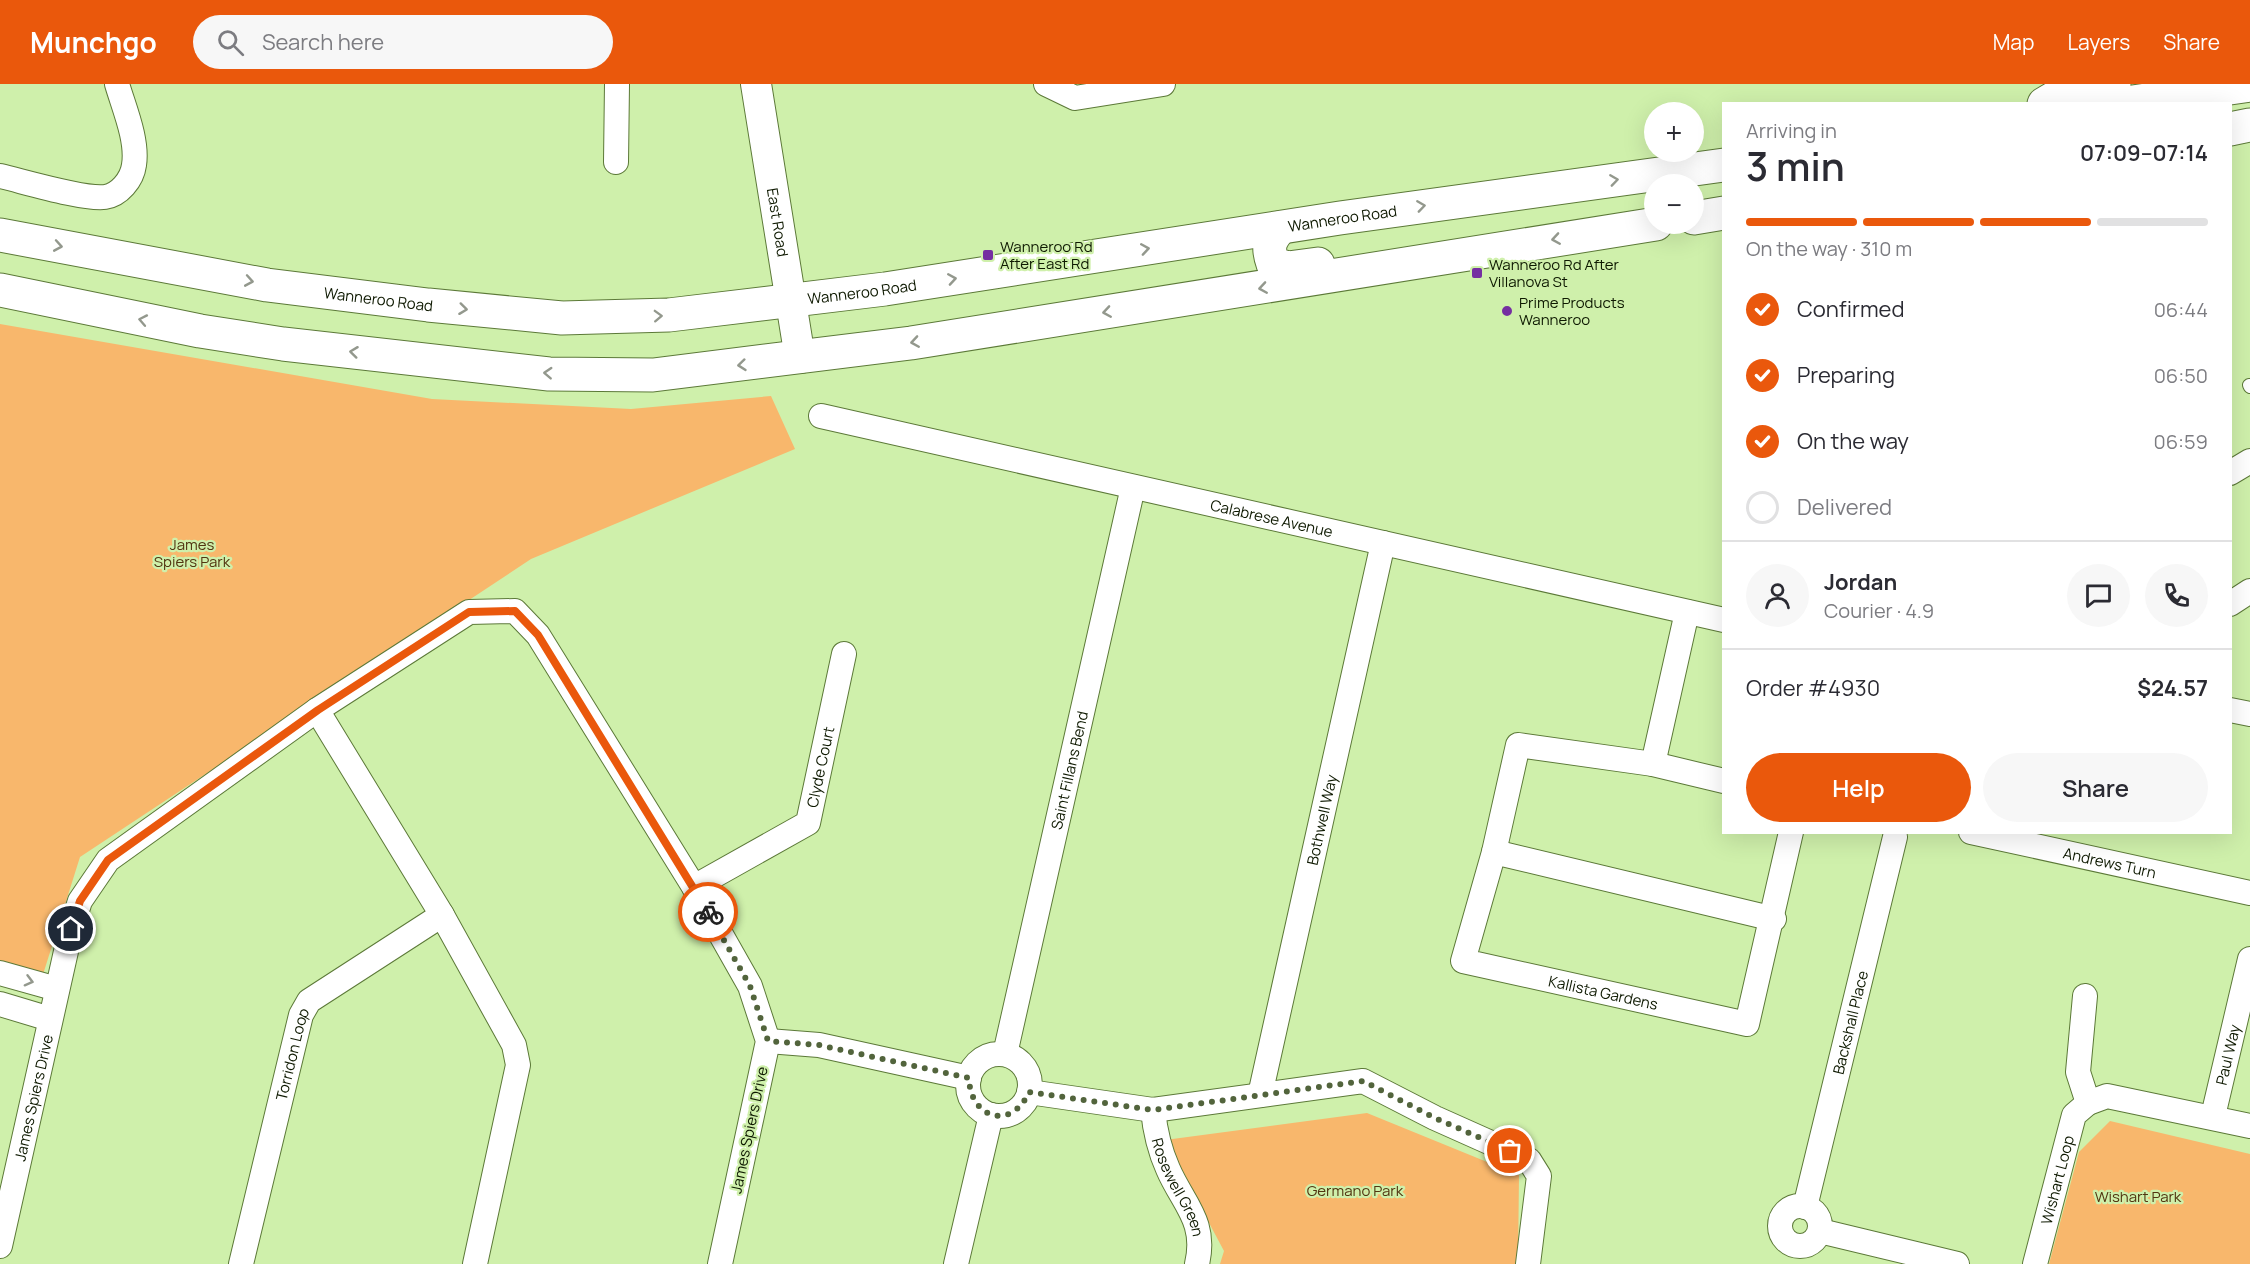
<!DOCTYPE html>
<meta charset="utf-8">
<style>
:root{--surface:#fff;--page:#f7f7f7;--text:#2b2b33;--muted:#7c7c81;--line:#e1e1e2;--accent:#ea580c}
body{margin:0;font-family:Manrope,sans-serif;background:var(--page);color:var(--text);height:100vh;display:flex;flex-direction:column;font-size:22px;white-space:nowrap}
*{box-sizing:border-box;margin:0}
p{font-size:20px;color:var(--muted)}
.icon{flex:none;width:33px;height:33px;fill:none;stroke:currentColor;stroke-width:2;stroke-linecap:round;stroke-linejoin:round}
.map{position:relative;flex:1;overflow:hidden}
.drawer{position:absolute;left:1722px;top:18px;width:510px;height:732px;display:flex;flex-direction:column;background:var(--surface);border-radius:0px;box-shadow:0 6px 24px #0002}
.drawer>*{flex:none}
.fabs{position:absolute;left:1644px;top:18px;display:grid;gap:12px}
.fabs a{display:grid;place-items:center;width:60px;height:60px;border-radius:50%;background:var(--surface);box-shadow:0 6px 24px #0002;font-size:30px}
.pin{position:absolute;display:grid;place-items:center;width:51px;height:51px;color:#fff;margin:-26px;border:3px solid #fff;border-radius:50%;box-shadow:0 2px 6px #0007}
.courier{position:absolute;display:grid;place-items:center;width:60px;height:60px;margin:-30px;border:4px solid #ea580c;border-radius:50%;background:#fff;color:#222;box-shadow:0 2px 8px #0007}
.head em{font-style:normal;font-weight:600}
.head div{display:flex;flex-direction:column-reverse}
.head{display:flex;align-items:center;justify-content:space-between;height:102px;padding:0 24px}
h1{font-size:39px;font-weight:600;line-height:45px}
.bar{display:grid;grid-template-columns:repeat(4,1fr);gap:9px 6px;align-content:center;height:72px;padding:0 24px}
.bar i{height:8px;border-radius:4px;background:var(--line)}
.bar .current{background:var(--accent)}
.bar p{grid-column:span 4}
.line{display:flex;align-items:center;gap:15px;padding:0 24px;border-top:2px solid var(--line)}
.line div{flex:1}
.round{display:grid;place-items:center;flex:none;width:63px;height:63px;border-radius:32px;background:var(--page)}
ol{padding:0 24px;list-style:none}
li{display:flex;align-items:center;gap:18px;height:66px}
li p{margin-inline-start:auto}
li .icon{padding:6px;border-radius:50%;background:var(--accent);color:#fff;stroke-width:4}
li:last-child{color:var(--muted)}
li i{width:33px;height:33px;border:3px solid var(--line);border-radius:50%}
.button{display:flex;gap:12px;margin-top:auto;padding:12px 24px}
.button a{flex:1;height:69px;border-radius:36px;background:var(--accent);color:#fff;font-size:24px;font-weight:600;line-height:69px;text-align:center}
.button a+a{background:var(--page);color:var(--text)}
header{display:flex;align-items:center;gap:36px;box-sizing:border-box;height:84px;padding:0 30px;background:var(--accent);color:#fff}
header strong{font-size:28px}
nav{display:flex;gap:33px;margin-inline-start:auto;font-size:21px}
.search{width:420px;height:54px;background:var(--page);display:flex;align-items:center;gap:15px;box-sizing:border-box;padding:0 21px;border-radius:33px;color:var(--muted);font-size:22px}
.map>svg:first-child{display:block}
.green{fill:#f8b76c}
.lines{fill:none;stroke-linecap:round;stroke-linejoin:round}
.service-casing{stroke:#5c7938;stroke-width:14}
.minor-casing{stroke:#5c7938;stroke-width:26}
.tertiary-casing{stroke:#5c7938;stroke-width:32}
.trunk-casing{stroke:#5c7938;stroke-width:35}
.service{stroke:#fff;stroke-width:12}
.minor{stroke:#fff;stroke-width:24}
.tertiary{stroke:#fff;stroke-width:30}
.trunk{stroke:#fff;stroke-width:33}
.oneway{stroke:#93988d}
.done{stroke:#52643c;stroke-width:6;stroke-dasharray:0 10.8}
.route{stroke:#ea580c;stroke-width:8}
.poi-dot{fill:#752ea1;stroke:#cff0ab;stroke-width:2}
.labels{text-anchor:middle;dominant-baseline:central;stroke-width:4.5;stroke-linejoin:round;paint-order:stroke}
.street-label{font-size:15px;fill:#0e1901;stroke:#cff0ab}
.poi-label{font-size:15px;fill:#0e1901;stroke:#cff0ab;text-anchor:start}
.park-label{font-size:15px;fill:#523511;stroke:#cff0ab}
</style>
<header>
<strong>Munchgo</strong>
<div class="search"><svg class="icon" aria-label="search" viewBox="0 0 24 24"><circle cx="10" cy="10" r="6"/><path d="M15 15l6 6"/></svg>Search here</div>
<nav><a>Map</a><a>Layers</a><a>Share</a></nav>
</header>
<div class="map">
<svg width="2250" height="1180" viewBox="0 0 2250 1180">
<rect width="100%" height="100%" fill="#cff0ab"/>
<g class="green">
<polygon points="0,240 432,315 631,325 771,312 795,365 531,475 80,773 40,900 0,881"/>
<polygon points="1367,1029 1519,1091 1518,1180 1220,1180 1224,1167 1165,1056"/>
<polygon points="2110,1037 2250,1070 2250,1180 2049,1180 2079,1068"/>
</g>
<g class="lines">
<g class="service-casing">
<polyline id="service" points="2249,301 2250,303"/>
</g>
<g class="minor-casing">
<g id="minor">
<polyline points="1046,0 1075,14 1163,0"/>
<polyline points="616,78 617,0"/>
<path d="M0,92C22,97 85,116 105,113C119,111 132,96 134,81C138,56 124,24 117,0"/>
<path id="s1" d="M821,332L1724,536"/>
<polyline points="2230,389 2250,377"/>
<polyline points="2230,520 2250,507"/>
<polyline points="317,626 442,831 514,961 518,981 475,1180"/>
<polyline points="2230,626 2250,630"/>
<polyline points="1653,680 1687,528"/>
<path id="s2" d="M1724,697L1653,680L1518,661L1494,768L1463,877L1747,940L1791,748"/>
<path id="s3" d="M1971,748L2250,809"/>
<polyline points="1494,768 1774,835"/>
<path id="s4" d="M694,803L808,739L844,570"/>
<polyline points="0,889 57,905"/>
<polyline points="2085,912 2078,988 2088,1019"/>
<polyline points="0,920 50,935"/>
<polyline points="768,957 819,961 969,994"/>
<path id="s5" d="M1005,970L1133,403"/>
<circle cx="999" cy="1001" r="31"/>
<polyline points="1029,1008 1153,1026 1363,997 1435,1034 1529,1076 1539,1092 1528,1180"/>
<path id="s6" d="M1260,1011L1383,459"/>
<path id="s7" d="M1153,1026C1155,1047 1159,1065 1168,1085C1183,1120 1207,1137 1197,1180"/>
<path id="s8" d="M2213,1032L2250,875"/>
<circle cx="1800" cy="1142" r="20"/>
<path id="s9" d="M1805,1123L1895,753"/>
<polyline points="1820,1147 1957,1180"/>
<path id="s10" d="M0,1162L71,845L80,817L108,776L317,626L469,528L515,527L538,551L694,803L750,902L768,957L720,1180"/>
<path id="s11" d="M241,1180L301,931L309,917L442,831"/>
<polyline points="956,1180 991,1031"/>
<path id="s12" d="M2035,1180L2074,1031L2088,1019L2107,1012L2250,1042"/>
</g>
</g>
<g class="tertiary-casing">
<g id="tertiary">
<path id="s13" d="M756,0L800,274"/>
</g>
</g>
<g class="trunk-casing">
<g id="trunk">
<polyline points="2044,20 2064,8 2114,0"/>
<polyline points="2119,20 2250,1"/>
<polyline points="2230,45 2250,41"/>
<polyline points="1694,134 1724,129"/>
<path d="M1280,144C1269,157 1267,163 1273,180L1288,184L1318,180"/>
<path id="s14" d="M0,151L267,201L428,221L562,234L669,231L885,205L1340,134L1724,81"/>
<polyline points="0,206 200,247 283,260 549,290 653,291 911,259 1656,140"/>
</g>
</g>
<use href="#service" class="service"/>
<use href="#minor" class="minor"/>
<use href="#tertiary" class="tertiary"/>
<use href="#trunk" class="trunk"/>
</g>
<defs><path id="oneway-chevron" d="M-2-3.5L2.5 0L-2 3.5" fill="none" stroke-width="1.6" stroke-linecap="round" stroke-linejoin="round" transform="scale(1.5)"/></defs>
<g class="oneway">
<use href="#oneway-chevron" transform="translate(1614 96) rotate(-8)"/>
<use href="#oneway-chevron" transform="translate(1421 122) rotate(-8)"/>
<use href="#oneway-chevron" transform="translate(1556 155) rotate(171)"/>
<use href="#oneway-chevron" transform="translate(58 162) rotate(10)"/>
<use href="#oneway-chevron" transform="translate(1145 165) rotate(-9)"/>
<use href="#oneway-chevron" transform="translate(952 195) rotate(-9)"/>
<use href="#oneway-chevron" transform="translate(249 197) rotate(10)"/>
<use href="#oneway-chevron" transform="translate(1263 204) rotate(171)"/>
<use href="#oneway-chevron" transform="translate(463 225) rotate(7)"/>
<use href="#oneway-chevron" transform="translate(1107 228) rotate(171)"/>
<use href="#oneway-chevron" transform="translate(658 232) rotate(-2)"/>
<use href="#oneway-chevron" transform="translate(143 236) rotate(-169)"/>
<use href="#oneway-chevron" transform="translate(915 258) rotate(171)"/>
<use href="#oneway-chevron" transform="translate(354 268) rotate(-173)"/>
<use href="#oneway-chevron" transform="translate(742 281) rotate(174)"/>
<use href="#oneway-chevron" transform="translate(548 289) rotate(-177)"/>
<use href="#oneway-chevron" transform="translate(29 897) rotate(15)"/>
</g>
<g class="lines">
<path class="done" d="M708,828L750,902L768,957L819,961L969,994C970,1035 1012,1047 1029,1008L1153,1026L1363,997L1435,1034L1510,1067"/>
<polyline class="route" points="71,845 80,817 108,776 318,626 469,528 515,527 538,551 708,828"/>
</g>
<g class="poi-dot">
<rect x="982" y="165" width="12" height="12" rx="3"/>
<rect x="1471" y="183" width="12" height="12" rx="3"/>
<circle cx="1507" cy="227" r="6"/>
</g>
<g class="labels">
<g class="street-label">
<text stroke="none"><textPath href="#s14" startOffset="1356">Wanneroo Road</textPath></text>
<text stroke="none"><textPath href="#s13" startOffset="140">East Road</textPath></text>
<text stroke="none"><textPath href="#s14" startOffset="870">Wanneroo Road</textPath></text>
<text stroke="none"><textPath href="#s14" startOffset="384">Wanneroo Road</textPath></text>
<text stroke="none"><textPath href="#s1" startOffset="462">Calabrese Avenue</textPath></text>
<text stroke="none"><textPath href="#s4" startOffset="188">Clyde Court</textPath></text>
<text stroke="none"><textPath href="#s5" startOffset="291">Saint Fillans Bend</textPath></text>
<text stroke="none"><textPath href="#s6" startOffset="282">Bothwell Way</textPath></text>
<text stroke="none"><textPath href="#s3" startOffset="142">Andrews Turn</textPath></text>
<text stroke="none"><textPath href="#s2" startOffset="576">Kallista Gardens</textPath></text>
<text stroke="none"><textPath href="#s9" startOffset="190">Backshall Place</textPath></text>
<text stroke="none"><textPath href="#s11" startOffset="216">Torridon Loop</textPath></text>
<text stroke="none"><textPath href="#s8" startOffset="63">Paul Way</textPath></text>
<text stroke="none"><textPath href="#s10" startOffset="152">James Spiers Drive</textPath></text>
<text transform="translate(749 1046) rotate(-78)">James Spiers Drive</text>
<text stroke="none"><textPath href="#s12" startOffset="87">Wishart Loop</textPath></text>
<text stroke="none"><textPath href="#s7" startOffset="82">Rosewell Green</textPath></text>
</g>
<g class="poi-label">
<text x="1000" y="162">Wanneroo Rd<tspan x="1000" dy="17">After East Rd</tspan></text>
<text x="1489" y="180">Wanneroo Rd After<tspan x="1489" dy="17">Villanova St</tspan></text>
<text x="1519" y="218">Prime Products<tspan x="1519" dy="17">Wanneroo</tspan></text>
</g>
<g class="park-label">
<text x="192" y="460">James<tspan x="192" dy="17">Spiers Park</tspan></text>
<text x="1355" y="1106">Germano Park</text>
<text x="2138" y="1112">Wishart Park</text>
</g>
</g>
</svg>
<div class="fabs">
<a>+</a>
<a>−</a>
</div>
<div class="pin" style="left:1510px;top:1067px;background:#ea580c"><svg class="icon" aria-label="bag" viewBox="0 0 24 24"><path d="M5 8h14l-1 12H6zM9 8a3 3 0 0 1 6 0"/></svg></div>
<div class="pin" style="left:71px;top:845px;background:#1f2937"><svg class="icon" aria-label="home" viewBox="0 0 24 24"><path d="M3 11l9-7 9 7M6 9v11h12V9"/></svg></div>
<div class="courier" style="left:708px;top:828px"><svg class="icon" aria-label="bike" viewBox="0 0 24 24"><circle cx="6" cy="16" r="4"/><circle cx="18" cy="16" r="4"/><path d="M6 16l4-8h5l3 8M10 8l3 8H6M13 5h3"/></svg></div>
<section class="drawer">
<div class="head"><div><h1>3 min</h1><p>Arriving in</p></div><em>07:09–07:14</em></div>
<div class="bar"><i class="current"></i><i class="current"></i><i class="current"></i><i></i><p>On the way · 310 m</p></div>
<ol>
<li><svg class="icon" aria-label="check" viewBox="0 0 24 24"><path d="M5 12l5 5 9-10"/></svg>Confirmed<p>06:44</p></li>
<li><svg class="icon" aria-label="check" viewBox="0 0 24 24"><path d="M5 12l5 5 9-10"/></svg>Preparing<p>06:50</p></li>
<li><svg class="icon" aria-label="check" viewBox="0 0 24 24"><path d="M5 12l5 5 9-10"/></svg>On the way<p>06:59</p></li>
<li><i></i>Delivered</li>
</ol>
<div class="line" style="height:108px"><a class="round"><svg class="icon" aria-label="person" viewBox="0 0 24 24"><circle cx="12" cy="8" r="4"/><path d="M4 21q1-7 8-7t8 7"/></svg></a><div><b>Jordan</b><p>Courier · 4.9</p></div><a class="round"><svg class="icon" aria-label="chat" viewBox="0 0 24 24"><path d="M4 5h16v11H9l-5 4z"/></svg></a><a class="round"><svg class="icon" aria-label="phone" viewBox="0 0 24 24"><path d="M5 4h4l2 5-3 2q2 4 5 5l2-3 5 2v4C11 20 4 13 5 4z"/></svg></a></div>
<div class="line" style="height:78px"><div>Order #4930</div><b>$24.57</b></div>
<div class="button"><a>Help</a><a>Share</a></div>
</section>
</div>
